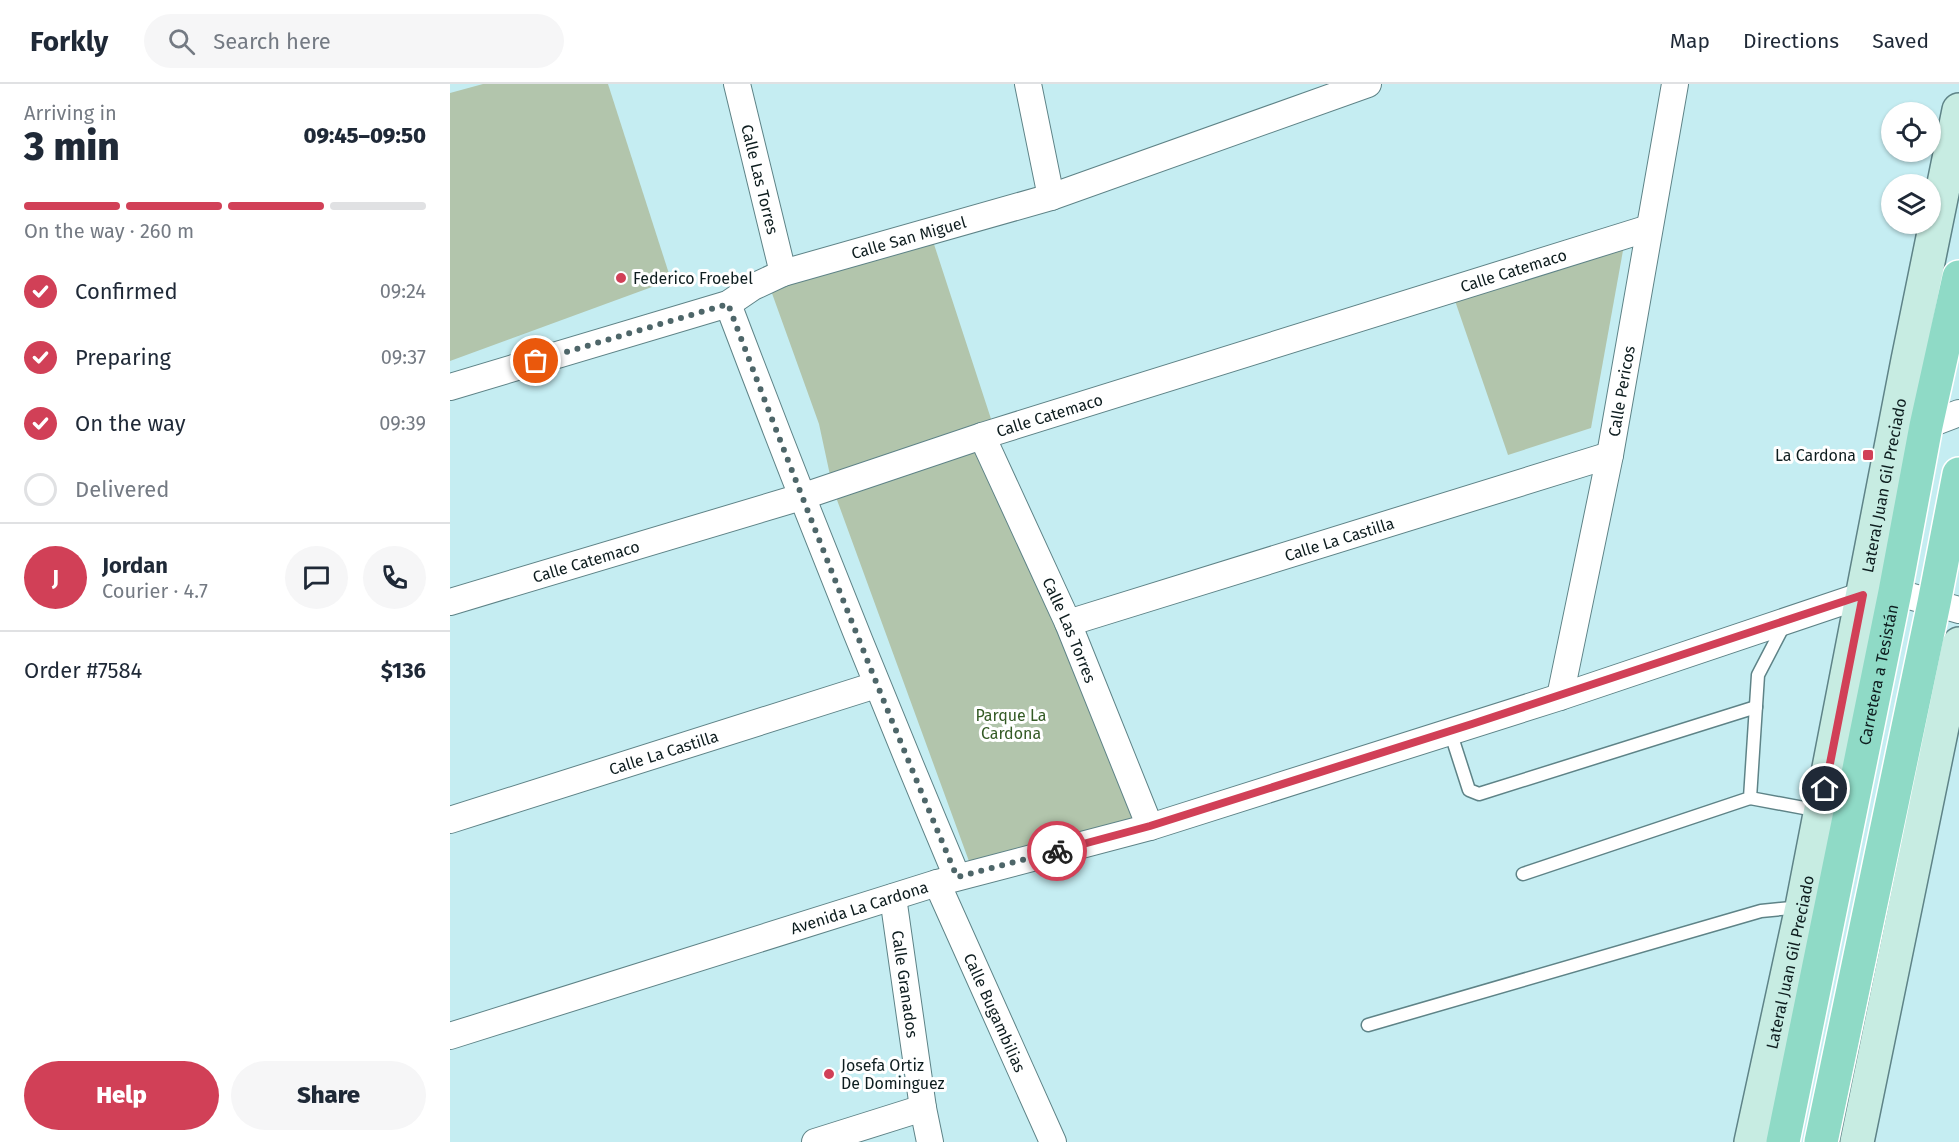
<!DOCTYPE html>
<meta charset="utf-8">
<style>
:root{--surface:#fff;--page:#f6f6f7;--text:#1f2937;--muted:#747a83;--line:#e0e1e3;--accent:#d14057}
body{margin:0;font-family:"Fira Sans",sans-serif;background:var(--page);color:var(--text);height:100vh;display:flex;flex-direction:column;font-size:22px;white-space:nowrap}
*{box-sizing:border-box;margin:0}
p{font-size:20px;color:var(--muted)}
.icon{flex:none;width:33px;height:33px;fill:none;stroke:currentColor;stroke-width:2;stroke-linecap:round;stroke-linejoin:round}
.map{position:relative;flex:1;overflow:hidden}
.sheet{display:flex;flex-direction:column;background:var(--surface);width:450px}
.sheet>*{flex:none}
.controls{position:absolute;left:1431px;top:18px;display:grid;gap:12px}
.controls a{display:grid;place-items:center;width:60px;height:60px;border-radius:50%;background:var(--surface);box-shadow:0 2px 4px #0004;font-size:30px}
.pin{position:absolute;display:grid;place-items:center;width:51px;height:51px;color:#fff;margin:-26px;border:3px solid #fff;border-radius:50%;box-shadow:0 2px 6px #0007}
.courier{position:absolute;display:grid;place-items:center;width:60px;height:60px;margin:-30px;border:4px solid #d14057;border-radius:50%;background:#fff;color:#222;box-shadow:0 2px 8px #0007}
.overview em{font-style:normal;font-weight:800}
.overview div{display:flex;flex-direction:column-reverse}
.overview{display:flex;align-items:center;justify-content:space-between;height:102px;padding:0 24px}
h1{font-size:39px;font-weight:800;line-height:45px}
.bar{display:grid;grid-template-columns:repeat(4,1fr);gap:9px 6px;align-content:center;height:72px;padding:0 24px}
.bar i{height:8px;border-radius:4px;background:var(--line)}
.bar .current{background:var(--accent)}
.bar p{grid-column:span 4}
.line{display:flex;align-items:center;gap:15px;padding:0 24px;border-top:2px solid var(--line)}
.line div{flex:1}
.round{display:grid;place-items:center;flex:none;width:63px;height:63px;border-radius:32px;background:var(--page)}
ol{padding:0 24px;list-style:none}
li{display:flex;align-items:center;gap:18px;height:66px}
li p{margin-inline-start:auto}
li .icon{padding:6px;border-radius:50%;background:var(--accent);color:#fff;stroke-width:4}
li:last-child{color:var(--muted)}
li i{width:33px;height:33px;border:3px solid var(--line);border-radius:50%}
.cta{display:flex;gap:12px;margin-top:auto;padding:12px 24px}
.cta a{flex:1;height:69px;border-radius:36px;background:var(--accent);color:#fff;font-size:24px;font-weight:800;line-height:69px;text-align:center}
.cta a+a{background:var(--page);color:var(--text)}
header{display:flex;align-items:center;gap:36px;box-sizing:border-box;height:84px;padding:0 30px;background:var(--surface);border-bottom:2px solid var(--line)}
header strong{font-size:28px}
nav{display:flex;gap:33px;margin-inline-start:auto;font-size:21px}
.search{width:420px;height:54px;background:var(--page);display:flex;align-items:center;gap:15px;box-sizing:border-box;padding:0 21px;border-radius:33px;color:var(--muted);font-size:22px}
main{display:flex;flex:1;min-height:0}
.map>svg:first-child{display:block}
.green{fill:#b2c5ac}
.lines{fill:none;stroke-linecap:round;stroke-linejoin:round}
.service-casing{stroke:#5e8387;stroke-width:15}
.minor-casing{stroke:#5e8387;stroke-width:28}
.secondary-casing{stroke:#5e8387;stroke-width:36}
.primary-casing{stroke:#fff;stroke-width:36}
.service{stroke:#fff;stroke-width:12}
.minor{stroke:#fff;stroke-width:26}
.secondary{stroke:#c7ece2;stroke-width:33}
.primary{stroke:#8fdac6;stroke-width:33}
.done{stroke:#4e6669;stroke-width:6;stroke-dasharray:0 10.8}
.route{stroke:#d14057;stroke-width:8}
.poi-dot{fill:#d14057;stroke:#fff;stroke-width:2}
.labels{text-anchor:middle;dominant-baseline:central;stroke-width:6;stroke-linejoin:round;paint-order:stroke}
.street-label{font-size:16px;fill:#0e1d1f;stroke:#fff}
.poi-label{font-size:16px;fill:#0e1d1f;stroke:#fff;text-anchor:start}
.park-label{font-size:16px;fill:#345b25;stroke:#fff}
</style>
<header>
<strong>Forkly</strong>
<div class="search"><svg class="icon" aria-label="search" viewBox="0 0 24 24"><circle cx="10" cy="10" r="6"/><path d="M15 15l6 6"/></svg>Search here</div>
<nav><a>Map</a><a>Directions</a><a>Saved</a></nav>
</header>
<main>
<section class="sheet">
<div class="overview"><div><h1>3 min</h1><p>Arriving in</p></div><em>09:45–09:50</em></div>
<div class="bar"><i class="current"></i><i class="current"></i><i class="current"></i><i></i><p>On the way · 260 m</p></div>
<ol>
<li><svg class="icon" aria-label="check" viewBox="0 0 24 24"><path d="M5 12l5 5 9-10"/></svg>Confirmed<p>09:24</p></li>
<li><svg class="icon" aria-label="check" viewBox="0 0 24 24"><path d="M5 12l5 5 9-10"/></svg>Preparing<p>09:37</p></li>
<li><svg class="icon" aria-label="check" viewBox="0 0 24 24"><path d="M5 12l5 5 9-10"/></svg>On the way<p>09:39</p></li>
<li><i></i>Delivered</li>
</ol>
<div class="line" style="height:108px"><b class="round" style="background:var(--accent);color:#fff">J</b><div><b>Jordan</b><p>Courier · 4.7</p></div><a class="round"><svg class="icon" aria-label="chat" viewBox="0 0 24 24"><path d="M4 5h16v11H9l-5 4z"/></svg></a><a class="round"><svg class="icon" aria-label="phone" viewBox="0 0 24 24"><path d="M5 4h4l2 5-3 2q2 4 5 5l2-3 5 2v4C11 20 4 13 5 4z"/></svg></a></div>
<div class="line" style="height:78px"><div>Order #7584</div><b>$136</b></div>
<div class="cta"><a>Help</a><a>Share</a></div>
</section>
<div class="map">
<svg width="1509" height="1058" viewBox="0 0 1509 1058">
<rect width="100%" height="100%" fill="#c5edf2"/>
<g class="green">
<polygon points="33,0 158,0 221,196 0,277 0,9"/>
<polygon points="481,151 543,341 690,743 520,780 383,405 369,340 319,201"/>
<polygon points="1174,161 1141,344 1058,371 1003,211"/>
</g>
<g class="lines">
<g class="service-casing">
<g id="service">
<polyline points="1000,647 1019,706 1029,710 1306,623"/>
<polyline points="1300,714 1370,727"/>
<polyline points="1073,790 1300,714 1308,591 1334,541"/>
<polyline points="918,941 1311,827 1351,823"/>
</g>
</g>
<g class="minor-casing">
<g id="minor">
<path id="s1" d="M287,0L333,189"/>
<polyline points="578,0 601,113"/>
<path d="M278,220C351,413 427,603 507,793"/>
<path id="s2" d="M0,303L278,220L303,203L333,189L601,113L918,0"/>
<polyline points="1462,347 1509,329"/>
<path id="s3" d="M532,352L618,539L700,743"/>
<path id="s4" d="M0,518L351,413L532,352L1199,144"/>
<path id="s5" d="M618,539L1160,371"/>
<path id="s6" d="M1110,613L1160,371L1225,0"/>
<path id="s7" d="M0,736L426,601"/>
<path id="s8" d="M487,799L603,1058"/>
<path id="s9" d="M443,813L473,1024L480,1058"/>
<path id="s10" d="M0,952L487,799L700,743L1110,613L1413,511L1445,508L1509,526"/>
<polyline points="365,1058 473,1024"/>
</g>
</g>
<g class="secondary-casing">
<g id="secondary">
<path id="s11" d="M1301,1058L1352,823L1458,276L1509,26"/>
<polyline points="1407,1058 1509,560"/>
</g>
</g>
<g class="primary-casing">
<g id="primary">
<path id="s12" d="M1333,1058L1445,508L1476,342L1509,193"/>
<polyline points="1371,1058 1484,519 1509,390"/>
</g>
</g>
<use href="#service" class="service"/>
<use href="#minor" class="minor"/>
<use href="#secondary" class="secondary"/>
<use href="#primary" class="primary"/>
</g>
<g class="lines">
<path class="done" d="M86,277L278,220C351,413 427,604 507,793L607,767"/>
<polyline class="route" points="607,767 700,742 1022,640 1413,511 1375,705"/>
</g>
<g class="poi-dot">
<circle cx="171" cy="194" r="6"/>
<rect x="1412" y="365" width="12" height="12" rx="3"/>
<circle cx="379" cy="990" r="6"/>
</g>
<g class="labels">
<g class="street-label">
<text stroke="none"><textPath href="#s1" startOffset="98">Calle Las Torres</textPath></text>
<text stroke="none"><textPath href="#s2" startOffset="484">Calle San Miguel</textPath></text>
<text stroke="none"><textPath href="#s4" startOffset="1114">Calle Catemaco</textPath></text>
<text stroke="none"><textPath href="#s6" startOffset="312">Calle Pericos</textPath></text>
<text stroke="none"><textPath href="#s4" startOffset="628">Calle Catemaco</textPath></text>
<text stroke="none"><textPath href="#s11" startOffset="670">Lateral Juan Gil Preciado</textPath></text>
<text stroke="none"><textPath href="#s5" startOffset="284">Calle La Castilla</textPath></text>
<text stroke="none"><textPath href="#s4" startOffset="142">Calle Catemaco</textPath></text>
<text stroke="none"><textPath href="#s3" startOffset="213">Calle Las Torres</textPath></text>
<text stroke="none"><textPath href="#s12" startOffset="477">Carretera a Tesistán</textPath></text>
<text stroke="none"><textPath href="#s7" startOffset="224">Calle La Castilla</textPath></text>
<text stroke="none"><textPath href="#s10" startOffset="429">Avenida La Cardona</textPath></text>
<text stroke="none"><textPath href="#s11" startOffset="184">Lateral Juan Gil Preciado</textPath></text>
<text stroke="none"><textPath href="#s9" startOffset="88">Calle Granados</textPath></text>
<text stroke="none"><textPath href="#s8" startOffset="142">Calle Bugambilias</textPath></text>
</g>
<g class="poi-label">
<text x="183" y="194">Federico Froebel</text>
<text x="1406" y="371" text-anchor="end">La Cardona</text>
<text x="391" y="981">Josefa Ortiz<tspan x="391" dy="18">De Dominguez</tspan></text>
</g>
<g class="park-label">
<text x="561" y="631">Parque La<tspan x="561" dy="18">Cardona</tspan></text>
</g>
</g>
</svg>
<div class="controls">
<a><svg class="icon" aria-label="locate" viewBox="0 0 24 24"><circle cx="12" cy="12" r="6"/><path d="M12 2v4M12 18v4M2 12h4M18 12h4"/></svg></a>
<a><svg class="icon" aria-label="layers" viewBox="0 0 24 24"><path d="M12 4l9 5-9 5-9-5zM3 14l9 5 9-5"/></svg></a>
</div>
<div class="pin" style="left:86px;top:277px;background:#ea580c"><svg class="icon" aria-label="bag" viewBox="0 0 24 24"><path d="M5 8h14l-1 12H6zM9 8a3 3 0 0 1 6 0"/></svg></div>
<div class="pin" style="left:1375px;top:705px;background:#1f2937"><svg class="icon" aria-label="home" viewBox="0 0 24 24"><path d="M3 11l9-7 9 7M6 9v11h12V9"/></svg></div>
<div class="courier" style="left:607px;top:767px"><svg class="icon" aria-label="bike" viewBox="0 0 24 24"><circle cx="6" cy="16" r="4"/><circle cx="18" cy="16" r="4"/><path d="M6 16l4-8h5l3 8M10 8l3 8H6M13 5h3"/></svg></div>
</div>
</main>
